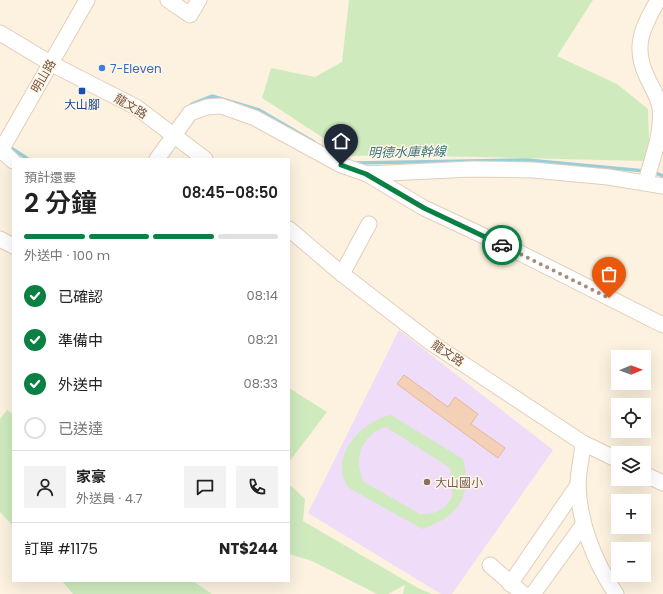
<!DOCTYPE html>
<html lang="zh-TW">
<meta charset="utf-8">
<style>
:root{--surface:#fff;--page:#f2f2f2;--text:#222;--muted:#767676;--line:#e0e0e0;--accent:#0b8043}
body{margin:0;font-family:Poppins,"Noto Sans TC",sans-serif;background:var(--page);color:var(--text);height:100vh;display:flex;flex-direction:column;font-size:15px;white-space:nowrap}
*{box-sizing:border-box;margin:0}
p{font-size:13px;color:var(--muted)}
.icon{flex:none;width:22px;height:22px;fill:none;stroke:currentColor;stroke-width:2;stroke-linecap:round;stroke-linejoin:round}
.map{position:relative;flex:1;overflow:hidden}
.panel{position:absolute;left:12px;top:158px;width:278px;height:424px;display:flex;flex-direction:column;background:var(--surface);border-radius:0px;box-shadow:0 4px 16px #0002}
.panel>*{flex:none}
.needle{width:26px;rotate:89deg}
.buttons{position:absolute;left:611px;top:350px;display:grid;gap:8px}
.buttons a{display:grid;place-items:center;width:40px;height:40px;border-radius:0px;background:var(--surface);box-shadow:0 4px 16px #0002;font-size:20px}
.pin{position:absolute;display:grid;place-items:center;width:34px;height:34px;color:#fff;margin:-41px -17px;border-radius:50% 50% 50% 0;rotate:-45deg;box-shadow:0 0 4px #0007}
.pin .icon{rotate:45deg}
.courier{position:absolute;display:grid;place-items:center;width:40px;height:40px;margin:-20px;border:3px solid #0b8043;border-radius:50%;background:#fff;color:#222;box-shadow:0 1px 5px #0007}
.headline em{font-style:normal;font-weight:600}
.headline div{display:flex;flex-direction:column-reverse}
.headline{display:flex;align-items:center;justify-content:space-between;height:68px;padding:0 12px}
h1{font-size:26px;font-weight:600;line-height:30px}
.bar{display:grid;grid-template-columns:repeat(4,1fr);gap:6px 4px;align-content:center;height:48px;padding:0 12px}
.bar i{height:5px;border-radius:3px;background:var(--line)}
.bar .selected{background:var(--accent)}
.bar p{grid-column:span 4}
.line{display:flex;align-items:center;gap:10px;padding:0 12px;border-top:1px solid var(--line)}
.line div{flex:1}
.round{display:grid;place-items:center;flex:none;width:42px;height:42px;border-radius:0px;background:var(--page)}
ol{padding:0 12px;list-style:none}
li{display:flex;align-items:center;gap:12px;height:44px}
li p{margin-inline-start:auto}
li .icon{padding:4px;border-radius:50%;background:var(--accent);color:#fff;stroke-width:4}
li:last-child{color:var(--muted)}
li i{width:22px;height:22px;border:2px solid var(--line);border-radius:50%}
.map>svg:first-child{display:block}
.education{fill:#efdcf9}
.green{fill:#cfebbe;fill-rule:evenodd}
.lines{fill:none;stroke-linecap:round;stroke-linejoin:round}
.stream{stroke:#99ced9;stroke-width:3.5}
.building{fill:#f4d0b6;stroke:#e7b796}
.minor-casing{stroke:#e1cebb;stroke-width:17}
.minor{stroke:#fff;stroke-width:15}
.done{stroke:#a48e7c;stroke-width:4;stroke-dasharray:0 7.2}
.route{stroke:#0b8043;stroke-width:5}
.shop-dot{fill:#3f7fe0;stroke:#fff6e7;stroke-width:1.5}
.transit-dot{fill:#1a4fb4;stroke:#fff6e7;stroke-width:1.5}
.education-dot{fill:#8d6e63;stroke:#fff6e7;stroke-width:1.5}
.labels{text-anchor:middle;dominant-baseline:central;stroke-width:3;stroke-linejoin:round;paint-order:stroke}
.shop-label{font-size:12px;fill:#366cbe;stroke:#fff6e7;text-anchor:start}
.street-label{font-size:12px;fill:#745846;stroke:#fff6e7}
.transit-label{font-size:12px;fill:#164399;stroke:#fff6e7}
.education-label{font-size:12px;fill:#785e54;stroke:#fff6e7;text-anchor:start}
.water-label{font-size:13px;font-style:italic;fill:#3c7582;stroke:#fff6e7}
</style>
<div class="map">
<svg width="663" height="594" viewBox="0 0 663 594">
<rect width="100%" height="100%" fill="#fdf2df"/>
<polygon class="education" points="399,330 553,450 452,594 441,594 308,513"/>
<g class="green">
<polygon points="349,0 593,0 557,56 617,84 648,109 649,141 644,161 389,155 351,156 262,98 271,68 315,77 342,62"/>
<polygon points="289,388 327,412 289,462"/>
<polygon points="7,410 13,414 13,526 0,512 0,419"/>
<path d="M391,415L463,459C473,496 457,518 422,529L349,488C327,458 361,421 391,415ZM386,427L450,468L453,488L451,499L445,507L436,512L428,514H420L364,482C353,460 361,434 386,427Z"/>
<polygon points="289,484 305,499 303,521 418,588 432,594 403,594 405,585 388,594 377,594 312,561 289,554"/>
<polygon points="62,581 193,581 212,594 73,594"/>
</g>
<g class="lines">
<g class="stream">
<polyline points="190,107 192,104 212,96 259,110 314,142"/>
<polyline points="8,146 28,159"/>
<polyline points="354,163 527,160 645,171"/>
<polyline points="653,172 663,176"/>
</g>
</g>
<polygon class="building" points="404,375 448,407 455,397 478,414 471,424 505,448 498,458 397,384"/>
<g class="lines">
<g class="minor-casing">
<g id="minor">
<polyline points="168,0 190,15 199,0"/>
<polyline points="0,33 50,63 136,107 205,159"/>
<polyline points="0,149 13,161"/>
<polyline points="0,152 87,0"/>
<polyline points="157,159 190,113 207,107 221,106 255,118 341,165 367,174 472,169 533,170 608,177 663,186"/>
<polyline points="367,174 424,208 516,251 663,325"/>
<path d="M646,182C652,158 663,133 660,108C658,96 652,88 647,77C632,46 643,27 658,0"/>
<polyline points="289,229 342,274 430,342 583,443 618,460"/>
<polyline points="0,239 13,246"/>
<polyline points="342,274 369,224"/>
<path d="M583,443C582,457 578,472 578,485C579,523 595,563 616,594"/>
<polyline points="644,474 663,483"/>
<polyline points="490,565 523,594"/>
<polyline points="510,584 578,485"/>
<polyline points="533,594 583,525"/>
</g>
</g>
<use href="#minor" class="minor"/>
</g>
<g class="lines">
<polyline class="done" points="502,245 609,298"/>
<polyline class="route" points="341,165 366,174 424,208 502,245"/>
</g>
<circle class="shop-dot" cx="102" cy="68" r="4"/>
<rect class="transit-dot" x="78" y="87" width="8" height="8" rx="2"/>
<circle class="education-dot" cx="427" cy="482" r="4"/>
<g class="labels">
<g class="shop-label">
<text x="110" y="68">7-Eleven</text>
</g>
<g class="street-label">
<text transform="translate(43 76) rotate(-60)">明山路</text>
<text transform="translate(131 106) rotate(31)">龍文路</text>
<text transform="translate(448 353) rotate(34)">龍文路</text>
</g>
<g class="transit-label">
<text x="82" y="104">大山腳</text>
</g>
<g class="education-label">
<text x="435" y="482">大山國小</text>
</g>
<g class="water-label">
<text transform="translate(407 152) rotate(-1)">明德水庫幹線</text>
</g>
</g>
</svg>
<div class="buttons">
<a><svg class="needle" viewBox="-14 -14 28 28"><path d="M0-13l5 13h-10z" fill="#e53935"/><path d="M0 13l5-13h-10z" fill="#767676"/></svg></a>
<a><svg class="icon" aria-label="locate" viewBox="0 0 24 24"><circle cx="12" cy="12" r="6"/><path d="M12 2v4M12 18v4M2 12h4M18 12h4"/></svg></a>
<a><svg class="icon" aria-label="layers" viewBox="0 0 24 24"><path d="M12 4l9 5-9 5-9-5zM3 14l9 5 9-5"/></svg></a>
<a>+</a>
<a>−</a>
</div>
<div class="pin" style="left:609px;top:298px;background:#ea580c"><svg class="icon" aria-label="bag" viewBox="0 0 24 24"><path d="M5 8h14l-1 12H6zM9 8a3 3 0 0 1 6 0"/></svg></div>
<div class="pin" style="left:341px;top:165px;background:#1f2937"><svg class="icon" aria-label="home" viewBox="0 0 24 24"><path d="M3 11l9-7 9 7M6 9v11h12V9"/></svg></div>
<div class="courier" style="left:502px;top:245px"><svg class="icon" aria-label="car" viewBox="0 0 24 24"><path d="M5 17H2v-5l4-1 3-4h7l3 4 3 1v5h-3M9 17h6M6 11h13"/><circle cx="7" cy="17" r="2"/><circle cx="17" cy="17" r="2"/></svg></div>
<section class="panel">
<div class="headline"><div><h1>2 分鐘</h1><p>預計還要</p></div><em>08:45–08:50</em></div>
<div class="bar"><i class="selected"></i><i class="selected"></i><i class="selected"></i><i></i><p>外送中 · 100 m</p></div>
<ol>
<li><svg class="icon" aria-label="check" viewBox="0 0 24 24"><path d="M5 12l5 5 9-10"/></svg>已確認<p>08:14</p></li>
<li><svg class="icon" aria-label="check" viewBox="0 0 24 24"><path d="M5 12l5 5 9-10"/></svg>準備中<p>08:21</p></li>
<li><svg class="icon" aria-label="check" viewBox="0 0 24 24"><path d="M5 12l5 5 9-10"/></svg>外送中<p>08:33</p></li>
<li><i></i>已送達</li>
</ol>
<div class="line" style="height:72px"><a class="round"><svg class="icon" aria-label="person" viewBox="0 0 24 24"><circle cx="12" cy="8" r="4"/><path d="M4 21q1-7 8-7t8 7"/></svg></a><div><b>家豪</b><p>外送員 · 4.7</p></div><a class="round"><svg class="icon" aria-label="chat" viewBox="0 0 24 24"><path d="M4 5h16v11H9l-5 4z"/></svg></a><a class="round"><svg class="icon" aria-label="phone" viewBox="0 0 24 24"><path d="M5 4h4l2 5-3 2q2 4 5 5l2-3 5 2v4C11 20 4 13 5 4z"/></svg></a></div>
<div class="line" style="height:52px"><div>訂單 #1175</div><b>NT$244</b></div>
</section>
</div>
